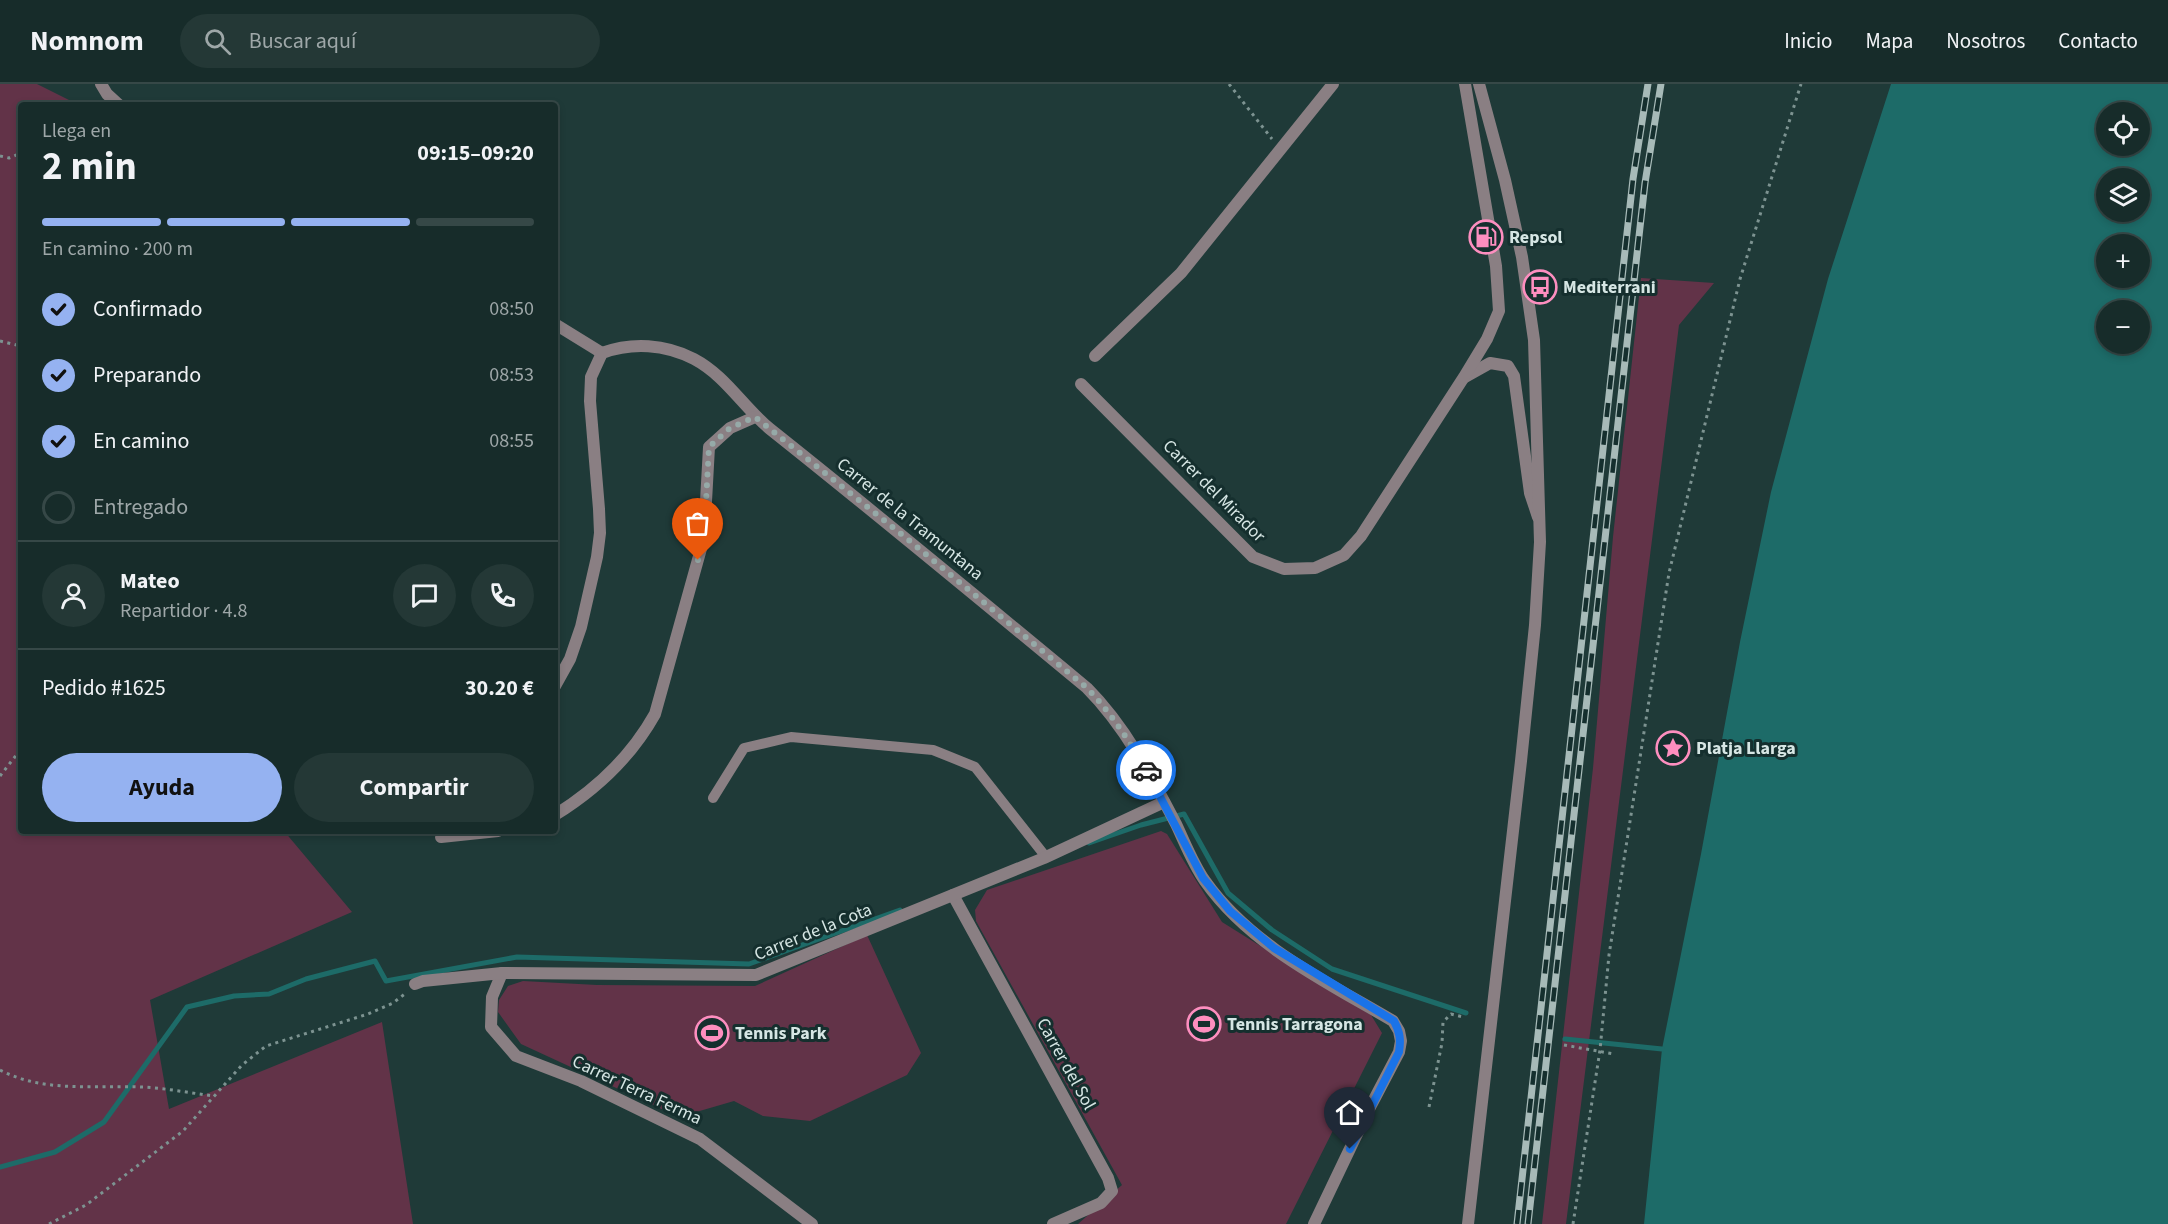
<!DOCTYPE html>
<html lang="es">
<meta charset="utf-8">
<style>
:root{--surface:#172c2a;--page:#243836;--text:#f1f3f6;--muted:#9ea7a8;--line:#364847;--accent:#95b2f1}
body{margin:0;font-family:"Source Sans 3",sans-serif;background:var(--page);color:var(--text);height:100vh;display:flex;flex-direction:column;font-size:22px;white-space:nowrap}
*{box-sizing:border-box;margin:0}
p{font-size:20px;color:var(--muted)}
.icon{flex:none;width:33px;height:33px;fill:none;stroke:currentColor;stroke-width:2;stroke-linecap:round;stroke-linejoin:round}
.map{position:relative;flex:1;overflow:hidden}
.drawer{position:absolute;left:18px;top:18px;width:540px;height:732px;display:flex;flex-direction:column;background:var(--surface);border-radius:6px;box-shadow:0 3px 9px #0003,0 0 0 2px var(--line)}
.drawer>*{flex:none}
.controls{position:absolute;left:2096px;top:18px;display:grid;gap:12px}
.controls a{display:grid;place-items:center;width:54px;height:54px;border-radius:50%;background:var(--surface);box-shadow:0 3px 9px #0003,0 0 0 2px var(--line);font-size:30px}
.pin{position:absolute;display:grid;place-items:center;width:51px;height:51px;color:#fff;margin:-62px -26px;border-radius:50% 50% 50% 0;rotate:-45deg;box-shadow:0 0 6px #0007}
.pin .icon{rotate:45deg}
.courier{position:absolute;display:grid;place-items:center;width:60px;height:60px;margin:-30px;border:4px solid #1a73e8;border-radius:50%;background:#fff;color:#222;box-shadow:0 2px 8px #0007}
.summary em{font-style:normal;font-weight:700}
.summary div{display:flex;flex-direction:column-reverse}
.summary{display:flex;align-items:center;justify-content:space-between;height:102px;padding:0 24px}
h1{font-size:39px;font-weight:700;line-height:45px}
.bar{display:grid;grid-template-columns:repeat(4,1fr);gap:9px 6px;align-content:center;height:72px;padding:0 24px}
.bar i{height:8px;border-radius:4px;background:var(--line)}
.bar .active{background:var(--accent)}
.bar p{grid-column:span 4}
.line{display:flex;align-items:center;gap:15px;padding:0 24px;border-top:2px solid var(--line)}
.line div{flex:1}
.round{display:grid;place-items:center;flex:none;width:63px;height:63px;border-radius:32px;background:var(--page)}
ol{padding:0 24px;list-style:none}
li{display:flex;align-items:center;gap:18px;height:66px}
li p{margin-inline-start:auto}
li .icon{padding:6px;border-radius:50%;background:var(--accent);color:#111;stroke-width:4}
li:last-child{color:var(--muted)}
li i{width:33px;height:33px;border:3px solid var(--line);border-radius:50%}
.action{display:flex;gap:12px;margin-top:auto;padding:12px 24px}
.action a{flex:1;height:69px;border-radius:36px;background:var(--accent);color:#111;font-size:24px;font-weight:700;line-height:69px;text-align:center}
.action a+a{background:var(--page);color:var(--text)}
header{display:flex;align-items:center;gap:36px;box-sizing:border-box;height:84px;padding:0 30px;background:var(--surface);border-bottom:2px solid var(--line)}
header strong{font-size:28px}
nav{display:flex;gap:33px;margin-inline-start:auto;font-size:21px}
.search{width:420px;height:54px;background:var(--page);display:flex;align-items:center;gap:15px;box-sizing:border-box;padding:0 21px;border-radius:33px;color:var(--muted);font-size:22px}
.map>svg:first-child{display:block}
.green{fill:#623348}
.water{fill:#1d6b68;fill-rule:evenodd}
.lines{fill:none;stroke-linecap:round;stroke-linejoin:round}
.stream{stroke:#1d6b68;stroke-width:5}
.path{stroke:#7d9391;stroke-width:3;stroke-dasharray:3 4.5;stroke-linecap:butt}
.service{stroke:#8a7f83;stroke-width:10}
.minor{stroke:#8a7f83;stroke-width:12}
.tertiary{stroke:#8a7f83;stroke-width:12}
.rail-casing{stroke:#a7bab8;stroke-width:7}
.rail{stroke:#152f2e;stroke-width:4.5;stroke-dasharray:14;stroke-linecap:butt}
.done{stroke:#96aaa8;stroke-width:6;stroke-dasharray:0 10.8}
.route{stroke:#1a73e8;stroke-width:8}
.labels{text-anchor:middle;dominant-baseline:central;stroke-width:6;stroke-linejoin:round;paint-order:stroke}
.poi-label{font-size:18px;font-weight:bold;fill:#d6e6e4;stroke:#152f2e;text-anchor:start}
.street-label{font-size:18px;fill:#d6e6e4;stroke:#152f2e}
</style>
<header>
<strong>Nomnom</strong>
<div class="search"><svg class="icon" aria-label="search" viewBox="0 0 24 24"><circle cx="10" cy="10" r="6"/><path d="M15 15l6 6"/></svg>Buscar aquí</div>
<nav><a>Inicio</a><a>Mapa</a><a>Nosotros</a><a>Contacto</a></nav>
</header>
<div class="map">
<svg width="2168" height="1140" viewBox="0 0 2168 1140">
<rect width="100%" height="100%" fill="#1f3a38"/>
<g class="green">
<polygon points="0,0 37,0 79,21 21,21 21,747 284,747 352,828 150,916 169,1025 382,938 413,1140 0,1140"/>
<polygon points="1641,194 1714,199 1679,241 1566,1140 1542,1140 1593,684 1613,453"/>
<polygon points="1161,747 1167,750 1222,838 1371,931 1382,949 1286,1140 1078,1140 1122,1101 976,837 975,826 987,806"/>
<polygon points="867,851 921,969 907,991 810,1037 763,1032 734,1017 679,1033 521,960 498,928 499,916 508,902 523,897 597,901 755,902"/>
</g>
<path class="water" d="M1891,0H2168V1140H1644L1662,965L1701,770L1740,558L1771,408L1828,195ZM2106,28H2139V62H2106ZM2106,94H2139V128H2106ZM2106,160H2139V194H2106ZM2106,226H2139V260H2106Z"/>
<g class="lines">
<g class="stream">
<polyline points="1089,759 1141,741 1184,730 1228,809 1272,846 1332,885 1466,929"/>
<polyline points="1565,955 1662,965"/>
<polyline points="0,1083 55,1068 104,1038 187,923 234,912 269,910 306,895 375,877 386,897 517,873 749,880 900,826"/>
</g>
<g class="path">
<polyline points="1229,0 1272,55"/>
<polyline points="0,72 9,74 21,69"/>
<polyline points="0,257 21,262"/>
<polyline points="0,692 21,665"/>
<polyline points="1564,961 1614,970"/>
<path d="M0,986C44,1009 93,1001 141,1003C165,1004 190,1009 214,1012"/>
<polyline points="1429,1023 1442,959 1443,938 1451,930 1463,933"/>
<polyline points="49,1140 86,1121 183,1047 242,981 266,962 368,930 393,919 406,909"/>
<polyline points="1573,1140 1600,966 1609,871 1669,489 1740,195 1801,0"/>
</g>
<polyline class="service" points="713,714 744,664 791,653 933,666 975,683 1046,773"/>
<g class="minor">
<polyline points="101,0 107,10 119,21"/>
<polyline points="555,240 602,269"/>
<polyline points="1095,272 1181,189 1333,0"/>
<polyline points="1465,293 1490,279 1508,282 1514,292 1530,409 1538,433"/>
<polyline points="1081,300 1253,473 1284,485 1315,484 1344,471 1361,452 1464,293 1487,255 1499,227 1496,182 1465,0"/>
<path d="M555,602L570,575L581,543L597,473L600,449L599,425L590,317L591,293L602,269C632,258 665,260 694,275C726,292 743,323 770,345C877,430 982,517 1087,604C1125,642 1151,692 1176,740C1185,759 1193,780 1205,797C1251,862 1327,898 1393,937L1399,947L1401,957L1399,968L1368,1027L1314,1140"/>
<path d="M555,731C597,705 631,673 655,630L704,454L709,363L730,344L755,333"/>
<polyline points="441,753 498,747"/>
<polyline points="953,811 1108,1094 1112,1107 1101,1119 1053,1140"/>
<polyline points="502,889 492,913 491,943 516,972 581,997 700,1055 812,1140"/>
<polyline points="415,900 423,897 502,889 756,891 1044,774 1164,718"/>
</g>
<polyline class="tertiary" points="1468,1140 1521,677 1535,541 1540,458 1534,256 1522,173 1505,96 1479,0"/>
<g class="rail-casing">
<g id="rail">
<polyline points="1517,1140 1633,95 1648,0"/>
<polyline points="1528,1140 1645,99 1661,0"/>
</g>
</g>
<use href="#rail" class="rail"/>
</g>
<g class="lines">
<path class="done" d="M698,476L704,454L709,363L730,344L755,333L905,453L1087,604C1111,629 1128,655 1146,686"/>
<path class="route" d="M1146,686L1203,794L1230,827L1274,864L1394,937C1400,948 1401,956 1399,968L1350,1065"/>
</g>
<defs>
<g id="fuel-ring" transform="scale(1.725)"><circle r="9.5" fill="#152f2e" stroke="#fd8ebf" stroke-width="1.5"/><path d="M-5.5-6h7V0h2V4h1.3V-2.5L3-4.5l.8-.8L6-3V5H2.5V1h-1V6h-7ZM-4.2-4.7v3.2H.2V-4.7Z" fill="#fd8ebf"/></g>
<g id="bus-ring" transform="scale(1.725)"><circle r="9.5" fill="#152f2e" stroke="#fd8ebf" stroke-width="1.5"/><path d="M-5-6H5V4H4V6H2V4H-2V6H-4V4H-5ZM-3.5-4V0h7V-4ZM-3.5 1.2v1.5H-2V1.2ZM2 1.2v1.5H3.5V1.2Z" fill="#fd8ebf"/></g>
<g id="sight-ring" transform="scale(1.725)"><circle r="9.5" fill="#152f2e" stroke="#fd8ebf" stroke-width="1.5"/><path d="M0-6L1.8-2.2L6-1.7L2.9 1.2L3.7 5.4L0 3.3L-3.7 5.4L-2.9 1.2L-6-1.7L-1.8-2.2Z" fill="#fd8ebf"/></g>
<g id="stadium-ring" transform="scale(1.725)"><circle r="9.5" fill="#152f2e" stroke="#fd8ebf" stroke-width="1.5"/><path d="M0-5a6.5 5 0 1 0 0 10a6.5 5 0 1 0 0-10ZM-3.5-1.8h7v3.6h-7Z" fill="#fd8ebf"/></g>
</defs>
<g fill-rule="evenodd">
<use href="#fuel-ring" x="1486" y="153"/>
<use href="#bus-ring" x="1540" y="203"/>
<use href="#sight-ring" x="1673" y="664"/>
<use href="#stadium-ring" x="1204" y="940"/>
<use href="#stadium-ring" x="712" y="949"/>
</g>
<g class="labels">
<g class="poi-label">
<text x="1509" y="153">Repsol</text>
<text x="1563" y="203">Mediterrani</text>
<text x="1696" y="664">Platja Llarga</text>
<text x="1227" y="940">Tennis Tarragona</text>
<text x="735" y="949">Tennis Park</text>
</g>
<g class="street-label">
<text transform="translate(1214 407) rotate(45)">Carrer del Mirador</text>
<text transform="translate(910 435) rotate(39)">Carrer de la Tramuntana</text>
<text transform="translate(813 848) rotate(-22)">Carrer de la Cota</text>
<text transform="translate(1066 980) rotate(61)">Carrer del Sol</text>
<text transform="translate(637 1006) rotate(25)">Carrer Terra Ferma</text>
</g>
</g>
</svg>
<div class="controls">
<a><svg class="icon" aria-label="locate" viewBox="0 0 24 24"><circle cx="12" cy="12" r="6"/><path d="M12 2v4M12 18v4M2 12h4M18 12h4"/></svg></a>
<a><svg class="icon" aria-label="layers" viewBox="0 0 24 24"><path d="M12 4l9 5-9 5-9-5zM3 14l9 5 9-5"/></svg></a>
<a>+</a>
<a>−</a>
</div>
<div class="pin" style="left:698px;top:476px;background:#ea580c"><svg class="icon" aria-label="bag" viewBox="0 0 24 24"><path d="M5 8h14l-1 12H6zM9 8a3 3 0 0 1 6 0"/></svg></div>
<div class="pin" style="left:1350px;top:1065px;background:#1f2937"><svg class="icon" aria-label="home" viewBox="0 0 24 24"><path d="M3 11l9-7 9 7M6 9v11h12V9"/></svg></div>
<div class="courier" style="left:1146px;top:686px"><svg class="icon" aria-label="car" viewBox="0 0 24 24"><path d="M5 17H2v-5l4-1 3-4h7l3 4 3 1v5h-3M9 17h6M6 11h13"/><circle cx="7" cy="17" r="2"/><circle cx="17" cy="17" r="2"/></svg></div>
<section class="drawer">
<div class="summary"><div><h1>2 min</h1><p>Llega en</p></div><em>09:15–09:20</em></div>
<div class="bar"><i class="active"></i><i class="active"></i><i class="active"></i><i></i><p>En camino · 200 m</p></div>
<ol>
<li><svg class="icon" aria-label="check" viewBox="0 0 24 24"><path d="M5 12l5 5 9-10"/></svg>Confirmado<p>08:50</p></li>
<li><svg class="icon" aria-label="check" viewBox="0 0 24 24"><path d="M5 12l5 5 9-10"/></svg>Preparando<p>08:53</p></li>
<li><svg class="icon" aria-label="check" viewBox="0 0 24 24"><path d="M5 12l5 5 9-10"/></svg>En camino<p>08:55</p></li>
<li><i></i>Entregado</li>
</ol>
<div class="line" style="height:108px"><a class="round"><svg class="icon" aria-label="person" viewBox="0 0 24 24"><circle cx="12" cy="8" r="4"/><path d="M4 21q1-7 8-7t8 7"/></svg></a><div><b>Mateo</b><p>Repartidor · 4.8</p></div><a class="round"><svg class="icon" aria-label="chat" viewBox="0 0 24 24"><path d="M4 5h16v11H9l-5 4z"/></svg></a><a class="round"><svg class="icon" aria-label="phone" viewBox="0 0 24 24"><path d="M5 4h4l2 5-3 2q2 4 5 5l2-3 5 2v4C11 20 4 13 5 4z"/></svg></a></div>
<div class="line" style="height:78px"><div>Pedido #1625</div><b>30.20 €</b></div>
<div class="action"><a>Ayuda</a><a>Compartir</a></div>
</section>
</div>
